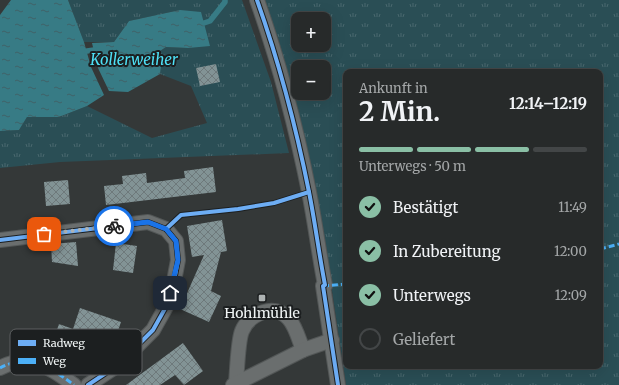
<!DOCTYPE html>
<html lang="de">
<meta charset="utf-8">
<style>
:root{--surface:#272a2a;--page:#333636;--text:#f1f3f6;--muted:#a4a7a8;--line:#434647;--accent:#8abfa5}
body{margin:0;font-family:Merriweather,serif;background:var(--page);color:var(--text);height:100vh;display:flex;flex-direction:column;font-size:15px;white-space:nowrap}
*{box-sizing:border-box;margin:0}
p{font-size:13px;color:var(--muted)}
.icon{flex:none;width:22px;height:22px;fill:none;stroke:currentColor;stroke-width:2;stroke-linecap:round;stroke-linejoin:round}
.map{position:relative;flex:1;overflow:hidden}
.details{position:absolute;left:343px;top:69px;width:260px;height:300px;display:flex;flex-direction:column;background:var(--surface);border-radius:8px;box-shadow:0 4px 16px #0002,0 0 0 1px var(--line)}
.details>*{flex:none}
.fabs{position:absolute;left:291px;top:12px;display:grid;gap:8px}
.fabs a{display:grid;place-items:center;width:40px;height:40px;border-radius:8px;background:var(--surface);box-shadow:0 4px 16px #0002,0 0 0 1px var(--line);font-size:20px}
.pin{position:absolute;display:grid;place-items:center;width:34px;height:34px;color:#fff;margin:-17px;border-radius:8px;box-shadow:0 2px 6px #0006}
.courier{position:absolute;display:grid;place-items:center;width:40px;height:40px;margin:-20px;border:3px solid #1a73e8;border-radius:50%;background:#fff;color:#222;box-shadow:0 1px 5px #0007}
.headline em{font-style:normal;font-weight:700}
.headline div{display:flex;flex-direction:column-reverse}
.headline{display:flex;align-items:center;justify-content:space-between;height:68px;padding:0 16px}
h1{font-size:26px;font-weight:700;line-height:30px}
.bar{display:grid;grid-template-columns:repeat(4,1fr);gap:6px 4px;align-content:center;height:48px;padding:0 16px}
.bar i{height:5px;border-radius:3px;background:var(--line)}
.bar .current{background:var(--accent)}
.bar p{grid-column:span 4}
ol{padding:0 16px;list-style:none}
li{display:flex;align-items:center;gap:12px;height:44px}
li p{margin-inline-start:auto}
li .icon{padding:4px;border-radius:50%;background:var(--accent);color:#111;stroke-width:4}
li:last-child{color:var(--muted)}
li i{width:22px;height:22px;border:2px solid var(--line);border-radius:50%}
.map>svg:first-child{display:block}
.grass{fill:url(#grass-tufts);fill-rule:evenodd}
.water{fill:url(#water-ripples)}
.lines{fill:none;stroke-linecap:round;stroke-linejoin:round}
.stream{stroke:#377b85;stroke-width:5.5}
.building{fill:url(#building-cross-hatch)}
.minor-casing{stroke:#535757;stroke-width:16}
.minor{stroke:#6a6e6e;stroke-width:14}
.quiet{stroke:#4cb0f7;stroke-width:3;stroke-dasharray:6 3;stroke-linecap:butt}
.cycleway-casing{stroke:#1c1f20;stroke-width:6}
.cycleway{stroke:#6dadf4;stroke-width:4}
.done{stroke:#aeb3b3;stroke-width:4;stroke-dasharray:0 7.2}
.route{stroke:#1a73e8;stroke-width:5}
.poi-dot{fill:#aeb3b3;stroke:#1c1f20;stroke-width:1.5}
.labels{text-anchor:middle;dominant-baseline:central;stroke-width:4;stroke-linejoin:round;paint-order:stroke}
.poi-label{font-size:14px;fill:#f0f5f5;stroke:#1c1f20}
.water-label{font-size:15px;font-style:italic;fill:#4ee0f5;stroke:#1c1f20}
.key{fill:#1c1f20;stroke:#5c5f60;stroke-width:1}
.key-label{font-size:11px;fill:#f0f5f5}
</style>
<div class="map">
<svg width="619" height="385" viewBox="0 0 619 385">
<defs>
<pattern id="grass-tufts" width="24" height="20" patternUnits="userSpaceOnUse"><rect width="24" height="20" fill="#2a4e55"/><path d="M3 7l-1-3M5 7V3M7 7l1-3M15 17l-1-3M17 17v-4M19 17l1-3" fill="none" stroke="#49686e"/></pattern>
<pattern id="water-ripples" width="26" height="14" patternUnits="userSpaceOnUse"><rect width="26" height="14" fill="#377b85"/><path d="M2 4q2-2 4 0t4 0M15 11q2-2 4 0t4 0" fill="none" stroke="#406268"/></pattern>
<pattern id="building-cross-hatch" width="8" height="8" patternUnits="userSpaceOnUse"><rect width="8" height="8" fill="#829395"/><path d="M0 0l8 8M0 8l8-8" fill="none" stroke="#6e797b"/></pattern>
</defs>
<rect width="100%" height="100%" fill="#343838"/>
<g class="grass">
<polygon points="68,0 242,0 271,82 289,153 60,162 0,168 0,131 19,130 27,117 59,117 87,106 152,138 207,123 191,86 160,74 162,60 160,51 166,47 188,48 180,10 129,21 114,42 84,42"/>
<path d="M264,0H619V385H346L330,277L279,41ZM298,19H324V45H298ZM298,67H324V93H298ZM346,72H600V366H346Z"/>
</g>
<g class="water">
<polygon points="11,0 68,0 84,42 91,67 104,95 87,106 59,117 27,117 19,130 0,131 0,15"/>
<polygon points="180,10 201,12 210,46 188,48 166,47 160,51 162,60 160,74 128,92 109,91 98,68 92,43 114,42 129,21"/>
</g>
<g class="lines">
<g class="stream">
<polyline points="204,23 210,21 225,2 225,0"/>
<polyline points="87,51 94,50"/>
</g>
</g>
<g class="building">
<polygon points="216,64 220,82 200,86 196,68"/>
<polygon points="213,167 216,192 106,205 104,186 123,184 122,176 146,173 147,183 185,178 184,171"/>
<polygon points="68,180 70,204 46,206 44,182"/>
<polygon points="222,220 227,251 221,252 211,291 221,296 209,322 180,309 204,255 192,257 187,226"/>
<polygon points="76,242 78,266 52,262 51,244"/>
<polygon points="116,243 137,246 133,273 113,270"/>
<polygon points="80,308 121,322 111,351 88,343 83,358 51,347 59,324 73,329"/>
<polygon points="183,343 203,371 184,385 175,375 160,385 126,385"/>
</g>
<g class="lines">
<g class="minor-casing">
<g id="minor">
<path d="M257,0C279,62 296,127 309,192C315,222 319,254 325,285L323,286L338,385"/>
<polyline points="0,240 148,222 166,229 176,241 178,260 174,281 167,305 153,330 118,365 88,385"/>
<path d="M0,368C7,364 22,359 30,361C45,364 62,376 74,385"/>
<path d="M236,383C237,372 238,340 242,331C249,314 275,302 289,319C296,327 299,340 303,350"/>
<polyline points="233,385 303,350 332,340"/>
</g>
</g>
<use href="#minor" class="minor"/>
<g class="quiet">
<polyline points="600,249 619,244"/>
<polyline points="323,286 346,284"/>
<path d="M0,368C7,364 22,359 30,361C45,364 62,376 74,385"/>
</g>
<g class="cycleway-casing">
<g id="cycleway">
<path d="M257,0C279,62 296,127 309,192C315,222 319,254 325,285L323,286L338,385"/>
<polyline points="166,229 181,215 238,209 274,203 309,192"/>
<polyline points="0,240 148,222 166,229 176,241 178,260 174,281 167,305 153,330 118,365 88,385"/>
</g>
</g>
<use href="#cycleway" class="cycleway"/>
</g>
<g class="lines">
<polyline class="done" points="44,234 114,226"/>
<polyline class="route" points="114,226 148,222 166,229 176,241 178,260 170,293"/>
</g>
<rect class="poi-dot" x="258" y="294" width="8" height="8" rx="2"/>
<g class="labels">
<g class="poi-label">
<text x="262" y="313">Hohlmühle</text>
</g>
<g class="water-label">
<text x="134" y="59">Kollerweiher</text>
</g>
</g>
<rect x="10" y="329" width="132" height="46" rx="6" class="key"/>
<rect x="18" y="340" width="18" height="6" fill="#6dadf4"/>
<rect x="18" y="358" width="18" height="6" fill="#4cb0f7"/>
<g class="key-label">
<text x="43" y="347">Radweg</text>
<text x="43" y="365">Weg</text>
</g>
</svg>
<div class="fabs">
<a>+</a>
<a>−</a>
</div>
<div class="pin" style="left:44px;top:234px;background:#ea580c"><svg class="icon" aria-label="bag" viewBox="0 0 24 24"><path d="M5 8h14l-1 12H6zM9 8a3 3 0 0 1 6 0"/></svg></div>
<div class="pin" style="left:170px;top:293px;background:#1f2937"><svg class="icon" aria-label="home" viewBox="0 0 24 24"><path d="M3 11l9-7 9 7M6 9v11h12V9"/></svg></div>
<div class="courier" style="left:114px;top:226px"><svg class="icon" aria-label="bike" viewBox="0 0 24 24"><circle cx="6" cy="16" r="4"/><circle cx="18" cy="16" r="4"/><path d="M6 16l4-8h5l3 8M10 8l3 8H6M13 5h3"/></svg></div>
<section class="details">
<div class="headline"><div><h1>2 Min.</h1><p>Ankunft in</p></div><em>12:14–12:19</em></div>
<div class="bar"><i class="current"></i><i class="current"></i><i class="current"></i><i></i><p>Unterwegs · 50 m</p></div>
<ol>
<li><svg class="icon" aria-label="check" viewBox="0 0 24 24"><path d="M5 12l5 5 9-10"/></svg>Bestätigt<p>11:49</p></li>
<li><svg class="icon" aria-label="check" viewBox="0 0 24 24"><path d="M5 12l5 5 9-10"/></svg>In Zubereitung<p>12:00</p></li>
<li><svg class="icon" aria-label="check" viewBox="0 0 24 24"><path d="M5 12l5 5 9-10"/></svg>Unterwegs<p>12:09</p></li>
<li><i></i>Geliefert</li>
</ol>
</section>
</div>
